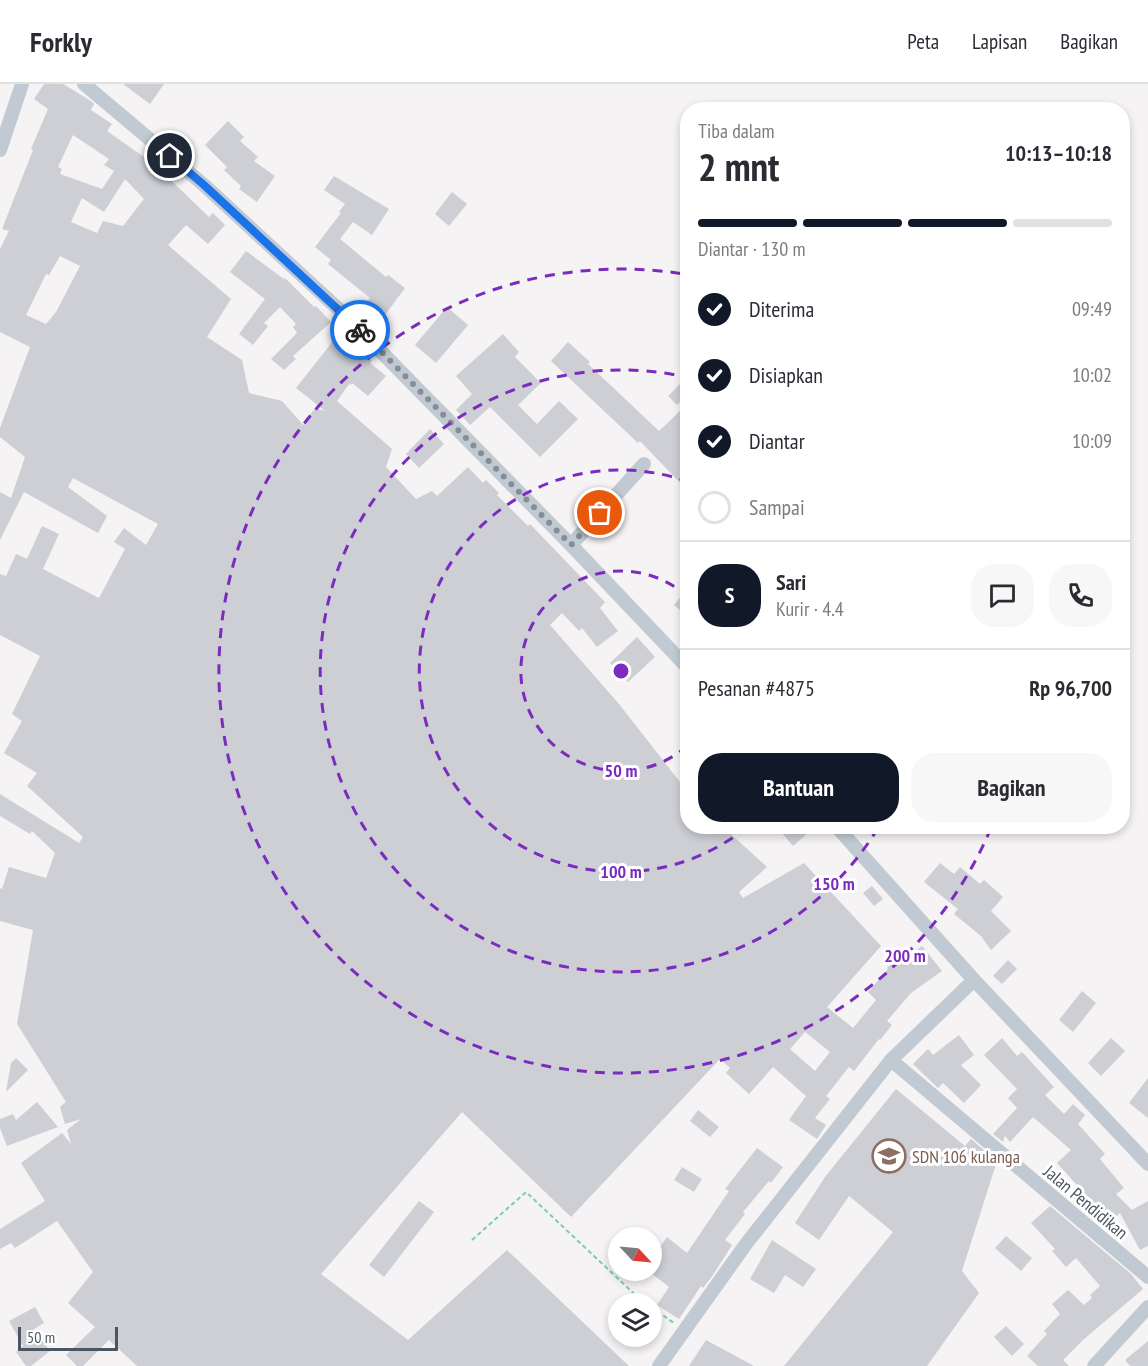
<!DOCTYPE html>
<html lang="id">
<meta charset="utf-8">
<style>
:root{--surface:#fff;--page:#f7f7f7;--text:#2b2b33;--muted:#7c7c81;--line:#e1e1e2;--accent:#111827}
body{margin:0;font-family:"PT Sans Narrow",sans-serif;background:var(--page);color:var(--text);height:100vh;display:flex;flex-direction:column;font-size:22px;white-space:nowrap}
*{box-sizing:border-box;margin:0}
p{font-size:20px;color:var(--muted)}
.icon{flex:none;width:33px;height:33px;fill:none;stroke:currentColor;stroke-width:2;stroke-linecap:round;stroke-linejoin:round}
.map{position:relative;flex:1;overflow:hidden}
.drawer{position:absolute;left:680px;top:18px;width:450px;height:732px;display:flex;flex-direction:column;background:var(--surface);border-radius:24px;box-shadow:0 3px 9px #0003}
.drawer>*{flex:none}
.needle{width:39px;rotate:116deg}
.buttons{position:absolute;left:608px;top:1143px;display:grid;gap:12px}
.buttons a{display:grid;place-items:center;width:54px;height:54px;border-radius:50%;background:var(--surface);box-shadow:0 3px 9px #0003;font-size:30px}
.scale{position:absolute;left:18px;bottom:15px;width:100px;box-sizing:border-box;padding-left:6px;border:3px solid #4a5661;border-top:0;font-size:16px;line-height:21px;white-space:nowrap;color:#4a5661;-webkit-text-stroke:4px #fff;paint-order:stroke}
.pin{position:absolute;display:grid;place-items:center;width:51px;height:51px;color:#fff;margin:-26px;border:3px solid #fff;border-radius:50%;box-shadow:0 2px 6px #0007}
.courier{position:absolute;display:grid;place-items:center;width:60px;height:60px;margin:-30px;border:4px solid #1a73e8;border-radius:50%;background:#fff;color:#222;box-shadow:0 2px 8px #0007}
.summary em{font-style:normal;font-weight:800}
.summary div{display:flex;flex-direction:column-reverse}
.summary{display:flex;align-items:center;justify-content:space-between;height:102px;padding:0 18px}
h1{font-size:39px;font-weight:800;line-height:45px}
.bar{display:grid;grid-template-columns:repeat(4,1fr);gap:9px 6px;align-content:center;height:72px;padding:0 18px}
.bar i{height:8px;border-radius:4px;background:var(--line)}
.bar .on{background:var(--accent)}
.bar p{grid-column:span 4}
.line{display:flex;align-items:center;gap:15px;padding:0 18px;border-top:2px solid var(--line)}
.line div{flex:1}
.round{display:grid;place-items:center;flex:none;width:63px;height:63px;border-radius:24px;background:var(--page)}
ol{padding:0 18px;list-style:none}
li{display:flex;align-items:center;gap:18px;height:66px}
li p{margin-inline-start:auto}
li .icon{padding:6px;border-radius:50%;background:var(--accent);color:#fff;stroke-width:4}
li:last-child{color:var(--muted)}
li i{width:33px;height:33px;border:3px solid var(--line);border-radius:50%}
.button{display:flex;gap:12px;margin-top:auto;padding:12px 18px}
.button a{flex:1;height:69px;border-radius:24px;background:var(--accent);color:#fff;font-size:24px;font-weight:800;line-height:69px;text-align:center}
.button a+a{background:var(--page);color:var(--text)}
header{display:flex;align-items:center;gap:36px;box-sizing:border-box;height:84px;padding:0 30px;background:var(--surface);border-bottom:2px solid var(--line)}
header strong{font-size:28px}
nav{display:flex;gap:33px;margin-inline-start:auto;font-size:21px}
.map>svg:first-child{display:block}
.building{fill:#cdcfd5;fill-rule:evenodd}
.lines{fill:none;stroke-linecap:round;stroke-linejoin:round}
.path{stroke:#7ad0a6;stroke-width:2;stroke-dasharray:4.5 3;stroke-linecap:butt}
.minor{stroke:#c1cad2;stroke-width:14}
.done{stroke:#868d94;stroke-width:6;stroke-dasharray:0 10.8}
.route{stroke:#1a73e8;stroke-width:8}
.ring{fill:none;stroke:#7b2cbf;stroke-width:3;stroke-dasharray:10 8}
.labels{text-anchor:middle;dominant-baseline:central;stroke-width:6;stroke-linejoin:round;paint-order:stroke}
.education-label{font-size:18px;fill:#785e54;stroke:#fff;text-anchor:start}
.street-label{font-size:18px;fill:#4a5661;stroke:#fff}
.centre{fill:#7b2cbf;stroke:#fff;stroke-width:3}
.ring-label{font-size:18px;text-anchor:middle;font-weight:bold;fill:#7b2cbf;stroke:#fff;stroke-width:6;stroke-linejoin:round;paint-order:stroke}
</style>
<header>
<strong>Forkly</strong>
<nav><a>Peta</a><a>Lapisan</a><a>Bagikan</a></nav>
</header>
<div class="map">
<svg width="1148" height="1282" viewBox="0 0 1148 1282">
<rect width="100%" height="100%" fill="#f5f3f3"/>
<g class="building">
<path d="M44,0H63L91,17L94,20L91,26L112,40L107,47L154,80L209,133L213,129L225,141L208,160L186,141L168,161L231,215L207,253L242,276L249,309L282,317L303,341L315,324L325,327L296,304L344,243L352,252L348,256L372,276L370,279L386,292L368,312L352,299L351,301L349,300L337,317L392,365L386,383L416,415L432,407L437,412L468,383L483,399L486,396L499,409L497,411L528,442L530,440L605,518L600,524L618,547L597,563L582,544L579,547L562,529L550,541L619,620L687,707V742H722L767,783L739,808L743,814L804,779L881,862L827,923L853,944L876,916L868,908L888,885L887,884L901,871L905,875L922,862L942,887L911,909L887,937L892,941L880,956L879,955L854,987L849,983L826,1012L830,1015L815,1034L826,1041L817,1055L789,1036L806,1012L773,983L749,1010L726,989L730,984L720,975L571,1133L462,1028L321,1190L408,1256L507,1166L629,1282H137L109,1256L83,1282H77L66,1271L95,1243L68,1219L93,1188L57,1137L15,1164L11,1159L0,1165V1145L45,1117L21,1079L62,1049L71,1060L67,1046L81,1035L65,1040L60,1023L66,1018L17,940L33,846L0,837V804L2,805L9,783L46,794L55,769L32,747L30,750L0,732V710L79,759L83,753L27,702L37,689L4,669L22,637L12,630L40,572L0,551V490L6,492L16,470L27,475L42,442L59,450L43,485L99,514L125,465L114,458L124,444L146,461L158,440L73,394L68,403L107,432L98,449L24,408L0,456V408L11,414L25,373L0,353V344L30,263L0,248V165L9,147L2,145L33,66L31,65L48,25L34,15ZM73,51L109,75L104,81L114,87L102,105L60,90L62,85L58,83ZM125,95L144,115L123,142L103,137L97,149L71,138L82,114L104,128ZM60,172L80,182L56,228L46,240L26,231L46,190L49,191ZM805,948L830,968L815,987L790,965Z"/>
<polygon points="123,0 164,0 150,20"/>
<polygon points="228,37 244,53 240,57 258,73 254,77 275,92 257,118 239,105 241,102 224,86 227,83 205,61"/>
<polygon points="334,92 389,125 372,151 353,138 340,155 386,193 388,191 405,204 385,231 367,217 370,214 328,180 331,176 315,163 341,129 339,128 345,120 324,106"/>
<polygon points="452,108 467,120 449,142 435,130"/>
<polygon points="246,167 284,195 285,194 314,223 316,222 331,238 293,272 296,275 284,286 271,275 297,249 293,243 296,240 280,223 264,239 268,242 253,261 239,250 265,215 230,188"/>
<polygon points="447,223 468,241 436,279 415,261"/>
<polygon points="503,250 519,268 515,273 541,299 518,321 537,340 559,317 578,335 540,373 490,323 470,341 456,326 472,310 456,292"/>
<polygon points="568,258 590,278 588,280 659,347 681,326 687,332 687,406 640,357 638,359 551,277"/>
<polygon points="682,298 687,304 687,311 677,321 668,312"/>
<polygon points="430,345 444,360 419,384 406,370"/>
<polygon points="687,505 687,532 674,521"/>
<polygon points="637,553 655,573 628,598 610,579"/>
<polygon points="789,742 816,742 793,762 782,749"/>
<polygon points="940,779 954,790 960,783 980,800 984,796 1003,813 991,827 1011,847 991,866 981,852 954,830 958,825 924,798"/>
<polygon points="872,802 883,815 874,822 863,809"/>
<polygon points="1008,876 1017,885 1002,900 993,892"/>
<polygon points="1082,907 1096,919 1073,948 1059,936"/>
<polygon points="959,951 974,971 961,981 981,1001 964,1019 943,999 938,1004 913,980 928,965 933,971"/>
<polygon points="1002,954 1017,972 1022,968 1054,1003 1045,1011 1064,1030 1073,1020 1085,1031 1078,1040 1105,1070 1100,1075 1124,1104 1116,1110 1132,1126 1148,1117 1148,1162 1140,1166 1120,1129 1108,1141 1084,1112 1086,1111 1057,1079 1071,1066 1033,1033 1010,1058 1005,1052 1003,1058 993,1050 1017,1024 1008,1014 1017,1005 984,971"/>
<polygon points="1111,954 1125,967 1101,992 1088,979"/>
<polygon points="16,974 28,986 6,1008 11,979"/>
<polygon points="1148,994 1148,1034 1129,1019"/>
<polygon points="896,1005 965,1062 971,1055 997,1077 962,1187 979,1209 927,1282 784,1282 893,1148 849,1112 819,1156 795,1139 825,1093"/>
<polygon points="37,1018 58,1043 7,1062 0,1044 0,1035 13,1030 16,1036"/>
<polygon points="698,1026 719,1043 710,1053 690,1037"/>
<polygon points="757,1064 783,1083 771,1099 769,1097 743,1128 745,1130 725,1156 732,1161 713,1191 703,1204 701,1202 679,1235 657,1221 669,1203 651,1189 651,1176 667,1153 687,1169 729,1107 725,1105"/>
<polygon points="682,1083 702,1095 694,1108 674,1096"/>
<polygon points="419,1117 434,1128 384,1193 369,1181"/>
<polygon points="1050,1122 1131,1190 1143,1205 1083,1256 1063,1276 1069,1282 1038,1282 1027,1272 1047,1250 1044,1247 1060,1230 1052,1220 1068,1206 1084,1221 1092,1214 1090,1211 1100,1202 1076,1174 1066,1183 1052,1167 1055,1165 1031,1139"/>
<polygon points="1006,1152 1032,1174 1021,1187 995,1164"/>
<polygon points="772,1156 816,1185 803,1203 785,1191 774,1209 750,1195"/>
<polygon points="35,1223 44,1239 34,1245 50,1267 31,1282 26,1282 16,1268 23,1262 9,1237"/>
<polygon points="1006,1242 1024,1260 1012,1272 994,1253"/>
<polygon points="706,1256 754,1282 689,1282"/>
<polygon points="1148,1257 1148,1282 1130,1282 1125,1276"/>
</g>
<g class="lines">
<g class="path">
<polyline points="472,1156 526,1108 645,1220"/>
<polyline points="651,1223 674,1239"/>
</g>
<g class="minor">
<polyline points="84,0 204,101 347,233 571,461 687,583"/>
<polyline points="0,66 22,0"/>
<polyline points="571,461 644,380"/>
<polyline points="836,742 974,896 1148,1080"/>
<polyline points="891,976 1148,1193"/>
<polyline points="659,1282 746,1160 891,976 974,896"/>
<polyline points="1094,1282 1148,1223"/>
</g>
</g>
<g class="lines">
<polyline class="done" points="360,246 571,461 600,429"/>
<polyline class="route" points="170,72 204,101 360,246"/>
</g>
<g class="ring">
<path d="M687 662A100 100 0 1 1 687 512"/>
<path d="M747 743A201 201 0 1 1 686 397"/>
<path d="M878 744A301 301 0 1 1 686 293"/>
<path d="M991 744A402 402 0 1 1 684 190"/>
</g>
<defs>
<g id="school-ring" transform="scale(1.725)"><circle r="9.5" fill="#fff" stroke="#8d6e63" stroke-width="1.5"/><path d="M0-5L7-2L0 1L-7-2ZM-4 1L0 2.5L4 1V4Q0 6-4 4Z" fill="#8d6e63"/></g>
</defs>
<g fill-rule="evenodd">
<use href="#school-ring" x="889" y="1072"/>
</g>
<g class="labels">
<g class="education-label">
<text x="912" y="1072">SDN 106 kulanga</text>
</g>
<g class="street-label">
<text transform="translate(1086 1118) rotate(40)">Jalan Pendidikan</text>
</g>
</g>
<circle cx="621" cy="587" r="9" class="centre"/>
<g class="ring-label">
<text x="621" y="693">50 m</text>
<text x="621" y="794">100 m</text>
<text x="834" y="806">150 m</text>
<text x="905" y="878">200 m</text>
</g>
</svg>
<div class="buttons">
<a><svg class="needle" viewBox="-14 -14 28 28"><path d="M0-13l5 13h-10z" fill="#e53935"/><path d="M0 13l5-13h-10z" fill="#7c7c81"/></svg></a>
<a><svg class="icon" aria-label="layers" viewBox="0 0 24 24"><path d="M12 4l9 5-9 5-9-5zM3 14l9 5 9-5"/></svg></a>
</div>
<div class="scale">50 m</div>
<div class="pin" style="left:600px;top:429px;background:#ea580c"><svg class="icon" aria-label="bag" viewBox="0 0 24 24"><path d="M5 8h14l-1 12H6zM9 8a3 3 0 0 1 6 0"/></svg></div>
<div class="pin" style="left:170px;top:72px;background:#1f2937"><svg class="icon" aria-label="home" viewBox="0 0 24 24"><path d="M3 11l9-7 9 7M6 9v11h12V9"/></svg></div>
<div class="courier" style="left:360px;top:246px"><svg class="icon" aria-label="bike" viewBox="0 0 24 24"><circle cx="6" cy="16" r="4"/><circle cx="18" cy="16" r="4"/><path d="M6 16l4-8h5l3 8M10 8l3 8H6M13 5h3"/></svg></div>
<section class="drawer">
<div class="summary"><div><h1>2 mnt</h1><p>Tiba dalam</p></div><em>10:13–10:18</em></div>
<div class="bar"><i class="on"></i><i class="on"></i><i class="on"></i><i></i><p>Diantar · 130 m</p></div>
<ol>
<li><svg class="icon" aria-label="check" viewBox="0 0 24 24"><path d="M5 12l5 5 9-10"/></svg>Diterima<p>09:49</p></li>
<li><svg class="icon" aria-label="check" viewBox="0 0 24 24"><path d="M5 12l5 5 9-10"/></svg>Disiapkan<p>10:02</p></li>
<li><svg class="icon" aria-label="check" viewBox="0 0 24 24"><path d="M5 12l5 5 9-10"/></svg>Diantar<p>10:09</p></li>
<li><i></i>Sampai</li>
</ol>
<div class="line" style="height:108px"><b class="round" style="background:var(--accent);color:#fff">S</b><div><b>Sari</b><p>Kurir · 4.4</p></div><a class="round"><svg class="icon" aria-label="chat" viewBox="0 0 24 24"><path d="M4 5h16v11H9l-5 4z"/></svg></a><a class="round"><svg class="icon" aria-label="phone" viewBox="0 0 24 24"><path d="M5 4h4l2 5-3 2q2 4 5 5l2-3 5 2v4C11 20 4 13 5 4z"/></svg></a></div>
<div class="line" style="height:78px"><div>Pesanan #4875</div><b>Rp 96,700</b></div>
<div class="button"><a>Bantuan</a><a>Bagikan</a></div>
</section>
</div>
